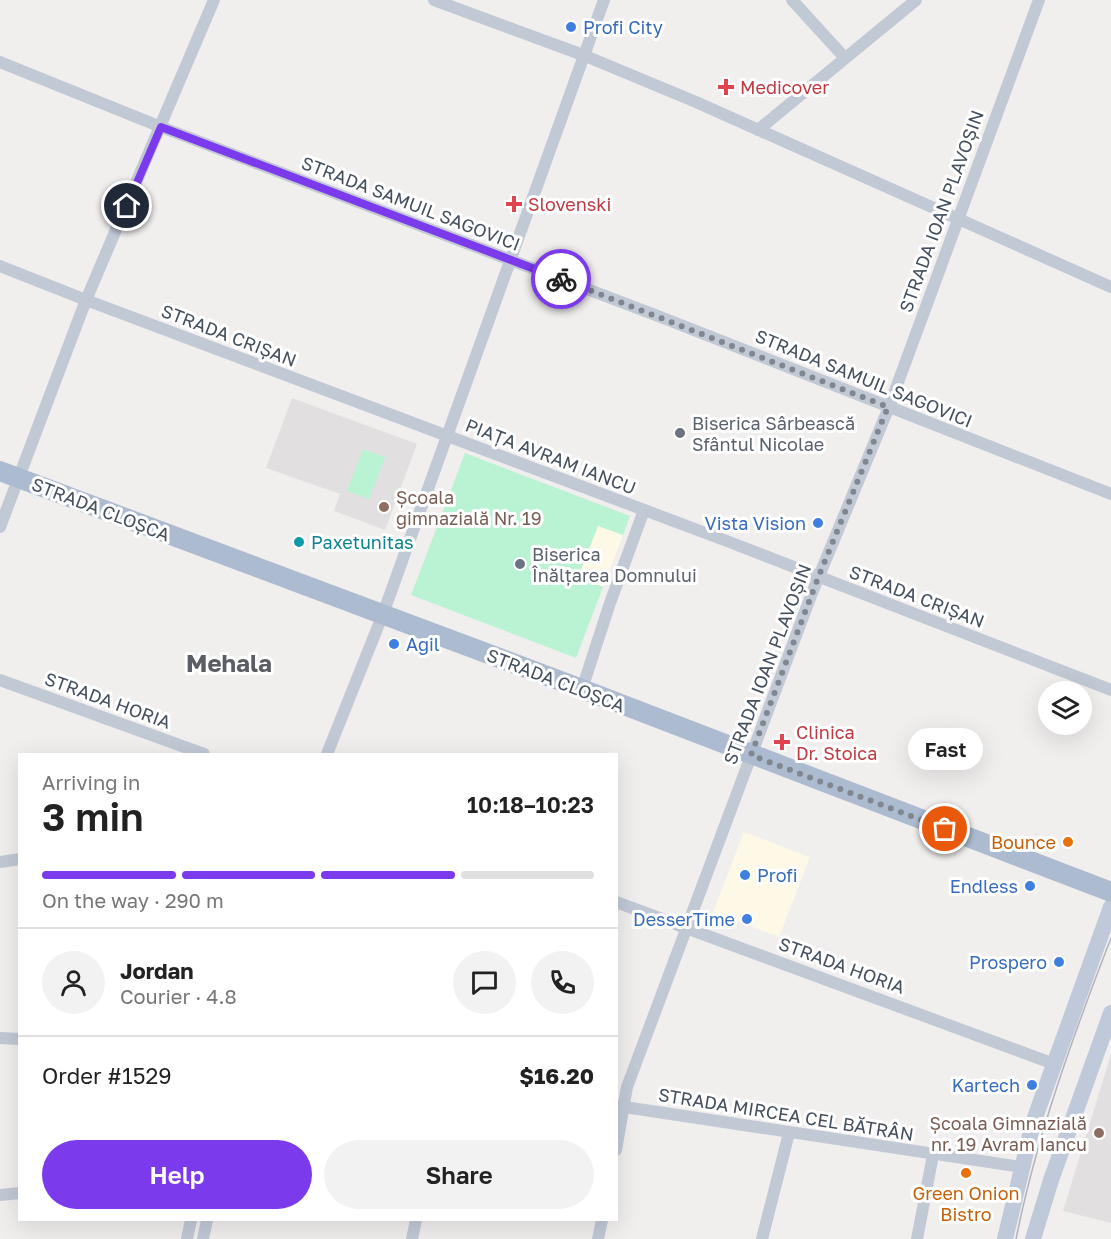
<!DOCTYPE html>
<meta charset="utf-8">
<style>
:root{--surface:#fff;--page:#f2f2f2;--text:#222;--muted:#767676;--line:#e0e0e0;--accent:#7c3aed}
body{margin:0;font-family:"Golos Text",sans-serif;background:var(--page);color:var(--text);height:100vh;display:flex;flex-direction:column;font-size:22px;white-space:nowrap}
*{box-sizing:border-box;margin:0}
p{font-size:20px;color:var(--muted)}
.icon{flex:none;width:33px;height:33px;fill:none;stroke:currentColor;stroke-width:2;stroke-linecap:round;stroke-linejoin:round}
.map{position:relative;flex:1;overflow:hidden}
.details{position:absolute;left:18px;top:753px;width:600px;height:468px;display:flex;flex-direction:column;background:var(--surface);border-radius:0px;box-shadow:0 6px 24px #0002}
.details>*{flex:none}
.buttons{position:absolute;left:1038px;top:681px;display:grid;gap:12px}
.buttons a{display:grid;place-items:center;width:54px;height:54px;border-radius:50%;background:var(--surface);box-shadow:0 6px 24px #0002;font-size:30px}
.pin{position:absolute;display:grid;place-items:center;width:51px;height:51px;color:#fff;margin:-26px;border:3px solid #fff;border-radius:50%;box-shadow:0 2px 6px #0007}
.courier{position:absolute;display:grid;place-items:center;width:60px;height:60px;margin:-30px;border:4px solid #7c3aed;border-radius:50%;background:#fff;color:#222;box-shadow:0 2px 8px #0007}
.bubble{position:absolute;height:42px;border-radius:21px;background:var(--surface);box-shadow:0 6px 24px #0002;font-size:20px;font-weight:600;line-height:42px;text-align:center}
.summary em{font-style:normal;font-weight:600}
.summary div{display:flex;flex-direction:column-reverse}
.summary{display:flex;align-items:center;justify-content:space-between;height:102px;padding:0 24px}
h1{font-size:39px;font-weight:600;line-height:45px}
.bar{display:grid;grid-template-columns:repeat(4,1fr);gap:9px 6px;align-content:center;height:72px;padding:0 24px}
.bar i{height:8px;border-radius:4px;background:var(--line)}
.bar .selected{background:var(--accent)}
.bar p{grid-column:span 4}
.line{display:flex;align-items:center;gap:15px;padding:0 24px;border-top:2px solid var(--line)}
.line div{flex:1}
.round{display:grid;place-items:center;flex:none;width:63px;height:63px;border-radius:32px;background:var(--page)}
.primary-button{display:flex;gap:12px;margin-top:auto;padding:12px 24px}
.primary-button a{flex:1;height:69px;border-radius:36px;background:var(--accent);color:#fff;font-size:24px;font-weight:600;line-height:69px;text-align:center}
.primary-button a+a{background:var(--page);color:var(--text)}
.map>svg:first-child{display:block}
.commercial{fill:#fdf9e6}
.education{fill:#e2dfe0}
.green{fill:#b9f3d4}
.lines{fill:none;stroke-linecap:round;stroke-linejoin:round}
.street{stroke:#c1c9d5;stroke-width:12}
.secondary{stroke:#bfc9d9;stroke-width:16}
.primary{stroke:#acbbd0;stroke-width:20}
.tram{stroke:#b0b3ba;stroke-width:1.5}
.done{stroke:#818790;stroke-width:6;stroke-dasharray:0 10.8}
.route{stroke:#7c3aed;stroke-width:8}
.shop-dot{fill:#3f7fe0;stroke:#fff;stroke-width:2}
.health-dot{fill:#e0444e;stroke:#fff;stroke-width:2}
.worship-dot{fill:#6b7280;stroke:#fff;stroke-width:2}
.education-dot{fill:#8d6e63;stroke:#fff;stroke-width:2}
.culture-dot{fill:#0f9aa8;stroke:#fff;stroke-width:2}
.food-dot{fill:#e8710a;stroke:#fff;stroke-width:2}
.labels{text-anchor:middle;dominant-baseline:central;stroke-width:6;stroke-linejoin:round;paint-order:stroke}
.shop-label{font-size:18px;fill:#366cbe;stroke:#fff;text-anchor:end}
.health-label{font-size:18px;fill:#be3a42;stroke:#fff;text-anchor:start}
.street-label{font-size:18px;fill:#45505e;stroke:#fff}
.worship-label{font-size:18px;fill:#5b616d;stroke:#fff;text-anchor:start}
.education-label{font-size:18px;fill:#785e54;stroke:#fff;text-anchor:start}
.culture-label{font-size:18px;fill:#0d838f;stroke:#fff;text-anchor:start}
.food-label{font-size:18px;fill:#c56008;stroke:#fff;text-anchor:end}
.district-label{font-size:24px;font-weight:bold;fill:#5a5e64;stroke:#fff}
</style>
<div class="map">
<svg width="1111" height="1239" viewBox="0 0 1111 1239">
<rect width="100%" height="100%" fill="#f1eeee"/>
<g class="commercial">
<polygon points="598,526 623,535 603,587 578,578"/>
<polygon points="744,832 810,857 779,937 713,912"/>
</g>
<g class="education">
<polygon points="292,398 417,444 385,530 334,511 340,494 266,468"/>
<polygon points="1111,1054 1111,1223 1063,1211"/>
</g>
<g class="green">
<polygon points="363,449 385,457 369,499 347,491"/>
<polygon points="465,453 630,516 623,535 598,526 578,577 603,587 576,658 411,595"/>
</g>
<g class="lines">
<g class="street">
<polyline points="434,0 583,55 696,102 1111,287"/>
<polyline points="792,0 845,58"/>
<polyline points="0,62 161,127 658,316 1111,494"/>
<polyline points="758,130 916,0"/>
<polyline points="0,266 86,300 732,543 1111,690"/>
<polyline points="0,527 86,300 214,0"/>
<polyline points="0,680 204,754"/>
<polyline points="582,689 610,603 644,510"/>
<polyline points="327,754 383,614 604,0"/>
<polyline points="0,862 20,859"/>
<polyline points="616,902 1054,1064"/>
<polyline points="0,1038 20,1039"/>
<polyline points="618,1106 1021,1167"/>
<polyline points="616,1150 627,1087 812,593 889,407 1039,0"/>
<polyline points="0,1195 20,1193"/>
<polyline points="187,1239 191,1220"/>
<polyline points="203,1239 207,1220"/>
<polyline points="412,1239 416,1220"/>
<polyline points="598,1239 602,1220"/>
<polyline points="762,1239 789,1133"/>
<polyline points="917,1239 933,1155"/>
</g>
<g class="secondary">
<polyline points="1005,1239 1033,1123 1111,907"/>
<polyline points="1033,1239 1051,1180 1111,1013"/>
</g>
<polyline class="primary" points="0,471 582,689 1111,892"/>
<path class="tram" d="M1016,1239C1037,1135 1073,1036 1111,938"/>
</g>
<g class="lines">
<polyline class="done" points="561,279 888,407 818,578 751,755 945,829"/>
<polyline class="route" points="127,206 161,127 561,279"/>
</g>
<g class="shop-dot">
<circle cx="571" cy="27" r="6"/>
<circle cx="818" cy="523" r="6"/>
<circle cx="394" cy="644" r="6"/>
<circle cx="745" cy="875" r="6"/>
<circle cx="1030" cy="886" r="6"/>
<circle cx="747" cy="919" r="6"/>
<circle cx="1059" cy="962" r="6"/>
<circle cx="1032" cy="1085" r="6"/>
</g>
<g class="health-dot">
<path d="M723 78h6v6h6v6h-6v6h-6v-6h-6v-6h6z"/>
<path d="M511 195h6v6h6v6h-6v6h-6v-6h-6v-6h6z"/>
<path d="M779 733h6v6h6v6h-6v6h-6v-6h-6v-6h6z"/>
</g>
<g class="worship-dot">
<circle cx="680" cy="433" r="6"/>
<circle cx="520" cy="564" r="6"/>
</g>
<g class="education-dot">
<circle cx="384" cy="507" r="6"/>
<circle cx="1099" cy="1133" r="6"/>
</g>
<circle class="culture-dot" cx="299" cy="542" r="6"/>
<g class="food-dot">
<circle cx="1068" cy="842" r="6"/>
<circle cx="966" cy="1173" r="6"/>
</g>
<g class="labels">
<g class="shop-label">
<text x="583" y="27" text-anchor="start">Profi City</text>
<text x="806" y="523">Vista Vision</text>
<text x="406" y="644" text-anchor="start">Agil</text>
<text x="757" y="875" text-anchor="start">Profi</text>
<text x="1018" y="886">Endless</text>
<text x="735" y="919">DesserTime</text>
<text x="1047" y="962">Prospero</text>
<text x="1020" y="1085">Kartech</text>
</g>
<g class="health-label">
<text x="740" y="87">Medicover</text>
<text x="528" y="204">Slovenski</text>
<text x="796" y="732">Clinica<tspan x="796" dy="21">Dr. Stoica</tspan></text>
</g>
<g class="street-label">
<text transform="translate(411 203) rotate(21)">STRADA SAMUIL SAGOVICI</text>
<text transform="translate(941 211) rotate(-70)">STRADA IOAN PLAVOȘIN</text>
<text transform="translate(229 335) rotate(21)">STRADA CRIȘAN</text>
<text transform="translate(864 378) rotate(22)">STRADA SAMUIL SAGOVICI</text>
<text transform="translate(551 456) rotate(21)">PIAȚA AVRAM IANCU</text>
<text transform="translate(101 509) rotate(21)">STRADA CLOȘCA</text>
<text transform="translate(917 596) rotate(21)">STRADA CRIȘAN</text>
<text transform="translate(767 664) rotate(-69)">STRADA IOAN PLAVOȘIN</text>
<text transform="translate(556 680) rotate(21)">STRADA CLOȘCA</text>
<text transform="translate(108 700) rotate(20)">STRADA HORIA</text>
<text transform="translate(842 965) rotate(20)">STRADA HORIA</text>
<text transform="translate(786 1114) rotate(9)">STRADA MIRCEA CEL BĂTRÂN</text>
</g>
<g class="worship-label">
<text x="692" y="423">Biserica Sârbească<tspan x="692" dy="21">Sfântul Nicolae</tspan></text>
<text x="532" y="554">Biserica<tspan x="532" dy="21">Înălțarea Domnului</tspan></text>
</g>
<g class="education-label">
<text x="396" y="497">Școala<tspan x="396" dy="21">gimnazială Nr. 19</tspan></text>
<text x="1087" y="1123" text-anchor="end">Școala Gimnazială<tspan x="1087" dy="21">nr. 19 Avram Iancu</tspan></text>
</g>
<g class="culture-label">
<text x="311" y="542">Paxetunitas</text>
</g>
<g class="food-label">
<text x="1056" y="842">Bounce</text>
<text x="966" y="1193" text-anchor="middle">Green Onion<tspan x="966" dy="21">Bistro</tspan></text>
</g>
<g class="district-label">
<text x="229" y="662">Mehala</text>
</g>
</g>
</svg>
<div class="buttons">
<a><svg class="icon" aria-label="layers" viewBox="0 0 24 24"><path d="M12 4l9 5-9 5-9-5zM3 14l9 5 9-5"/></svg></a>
</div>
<div class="pin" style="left:945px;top:829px;background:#ea580c"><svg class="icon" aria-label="bag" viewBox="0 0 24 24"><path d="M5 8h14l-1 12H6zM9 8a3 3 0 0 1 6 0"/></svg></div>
<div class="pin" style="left:127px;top:206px;background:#1f2937"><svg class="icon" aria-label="home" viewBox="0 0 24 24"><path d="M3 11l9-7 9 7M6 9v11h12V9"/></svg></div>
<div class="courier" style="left:561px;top:279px"><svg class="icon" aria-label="bike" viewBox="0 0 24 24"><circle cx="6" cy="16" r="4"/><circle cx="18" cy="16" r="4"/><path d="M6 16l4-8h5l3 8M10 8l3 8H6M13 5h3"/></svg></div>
<div class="bubble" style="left:908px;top:728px;width:75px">Fast</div>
<section class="details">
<div class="summary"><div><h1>3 min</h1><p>Arriving in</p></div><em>10:18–10:23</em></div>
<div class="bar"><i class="selected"></i><i class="selected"></i><i class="selected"></i><i></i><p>On the way · 290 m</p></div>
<div class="line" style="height:108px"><a class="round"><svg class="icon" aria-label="person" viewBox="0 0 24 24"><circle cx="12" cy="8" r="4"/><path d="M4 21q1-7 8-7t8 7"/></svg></a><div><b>Jordan</b><p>Courier · 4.8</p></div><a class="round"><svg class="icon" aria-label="chat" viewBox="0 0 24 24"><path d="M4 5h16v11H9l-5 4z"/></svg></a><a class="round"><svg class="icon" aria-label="phone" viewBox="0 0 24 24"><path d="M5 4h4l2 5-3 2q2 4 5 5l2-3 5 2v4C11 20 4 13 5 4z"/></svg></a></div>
<div class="line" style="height:78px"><div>Order #1529</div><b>$16.20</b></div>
<div class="primary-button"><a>Help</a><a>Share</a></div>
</section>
</div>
